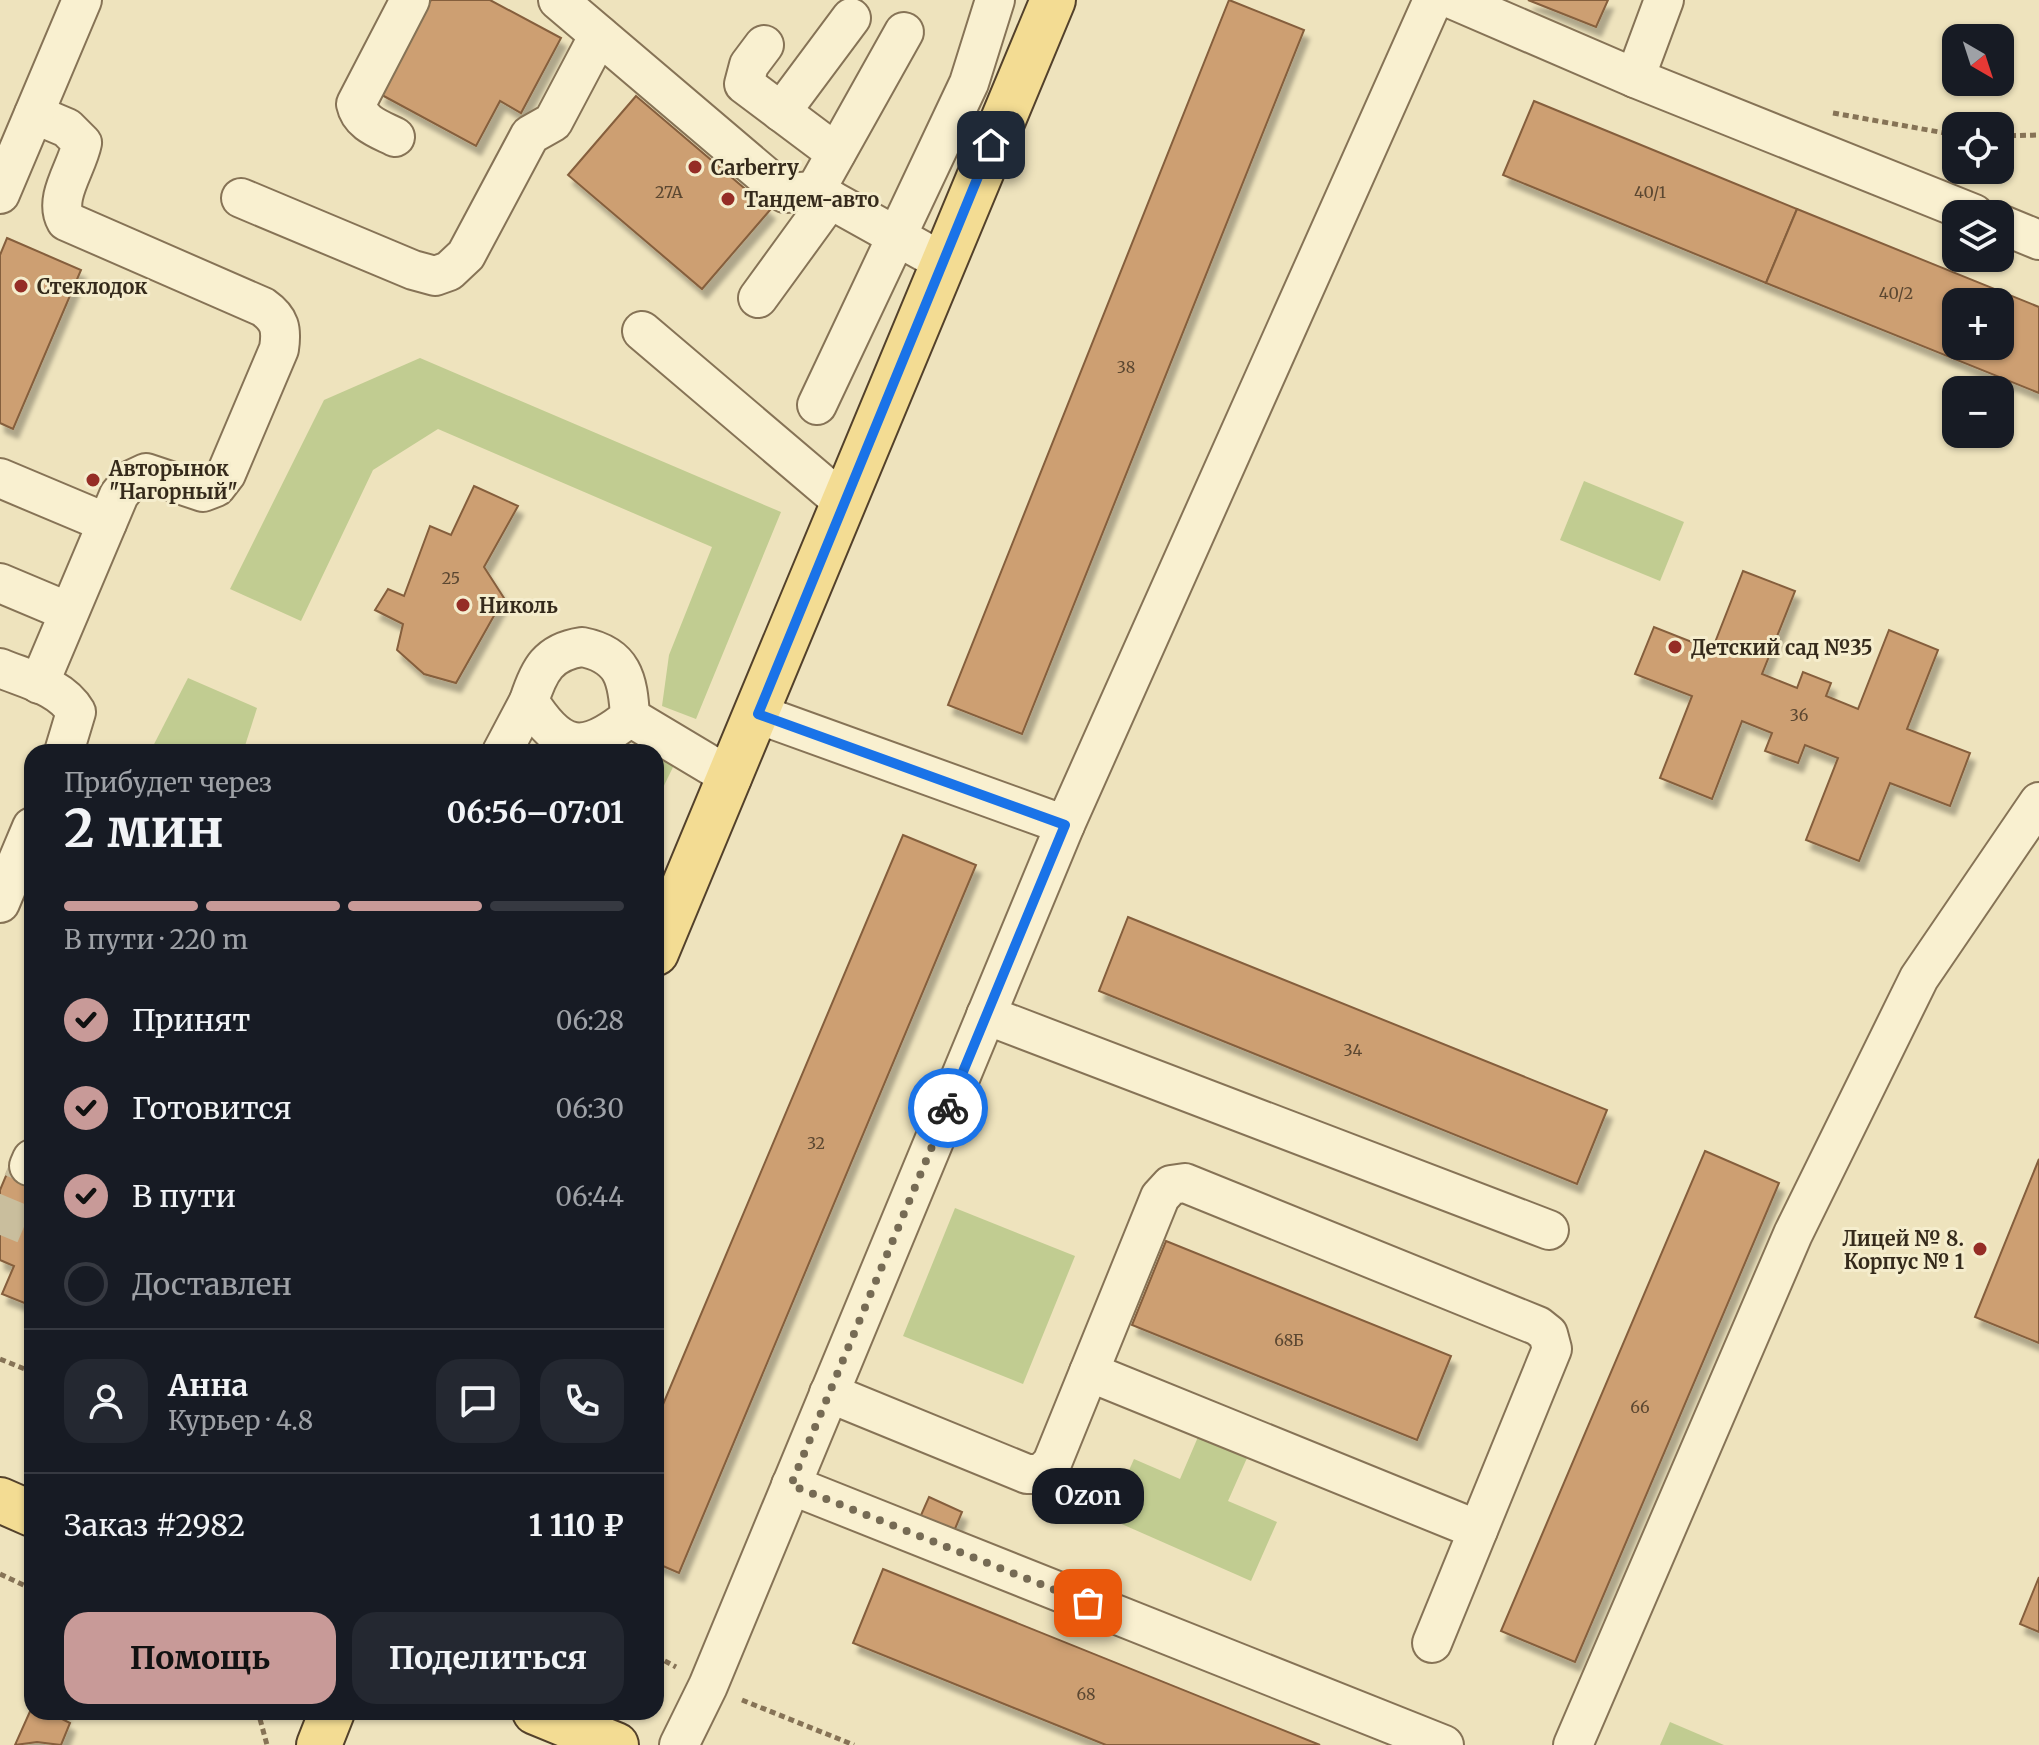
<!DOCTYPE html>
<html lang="ru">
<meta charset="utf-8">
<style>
:root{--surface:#171b24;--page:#242831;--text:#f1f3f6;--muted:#9ea1a6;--line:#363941;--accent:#c89a98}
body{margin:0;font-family:Merriweather,serif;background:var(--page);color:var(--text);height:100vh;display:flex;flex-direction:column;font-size:30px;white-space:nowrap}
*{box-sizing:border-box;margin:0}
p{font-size:26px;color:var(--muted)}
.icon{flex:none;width:44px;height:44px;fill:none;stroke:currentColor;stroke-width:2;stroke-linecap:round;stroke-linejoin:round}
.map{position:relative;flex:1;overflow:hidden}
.details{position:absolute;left:24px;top:744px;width:640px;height:976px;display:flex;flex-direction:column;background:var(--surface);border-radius:24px;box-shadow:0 2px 6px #0004}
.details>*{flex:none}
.needle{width:52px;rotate:141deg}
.buttons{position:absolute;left:1942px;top:24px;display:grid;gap:16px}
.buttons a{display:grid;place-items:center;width:72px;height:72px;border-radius:16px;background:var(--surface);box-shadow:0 2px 6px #0004;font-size:40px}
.pin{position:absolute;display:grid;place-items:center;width:68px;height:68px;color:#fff;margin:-34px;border-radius:16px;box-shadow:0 4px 12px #0006}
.courier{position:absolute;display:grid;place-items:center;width:80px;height:80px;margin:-40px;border:6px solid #1a73e8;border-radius:50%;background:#fff;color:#222;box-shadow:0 2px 10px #0007}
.bubble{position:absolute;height:56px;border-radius:24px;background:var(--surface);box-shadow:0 2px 6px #0004;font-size:26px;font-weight:700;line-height:56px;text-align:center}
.summary em{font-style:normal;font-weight:700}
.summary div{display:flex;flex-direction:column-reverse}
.summary{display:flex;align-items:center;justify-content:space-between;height:136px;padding:0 40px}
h1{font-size:52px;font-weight:700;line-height:60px}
.bar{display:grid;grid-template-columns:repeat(4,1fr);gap:12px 8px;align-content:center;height:96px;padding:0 40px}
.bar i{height:10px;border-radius:6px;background:var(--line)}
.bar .selected{background:var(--accent)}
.bar p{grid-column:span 4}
.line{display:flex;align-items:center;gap:20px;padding:0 40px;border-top:2px solid var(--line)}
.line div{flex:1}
.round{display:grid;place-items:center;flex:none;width:84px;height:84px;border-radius:24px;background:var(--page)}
ol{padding:0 40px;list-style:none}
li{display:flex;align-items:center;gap:24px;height:88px}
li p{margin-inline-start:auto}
li .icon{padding:8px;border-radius:50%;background:var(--accent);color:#111;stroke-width:4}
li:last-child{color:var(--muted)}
li i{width:44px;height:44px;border:4px solid var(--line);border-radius:50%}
.cta{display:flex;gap:16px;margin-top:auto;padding:16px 40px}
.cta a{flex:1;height:92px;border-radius:24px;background:var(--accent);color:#111;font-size:32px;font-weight:700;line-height:92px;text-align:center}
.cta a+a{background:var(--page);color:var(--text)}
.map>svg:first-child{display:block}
.green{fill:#c1cc91}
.building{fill:#cd9f72;stroke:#855e3c;stroke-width:2;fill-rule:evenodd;filter:url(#shadow)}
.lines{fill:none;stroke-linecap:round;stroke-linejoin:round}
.minor-tunnel{stroke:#c9be9d;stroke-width:38;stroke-dasharray:38 19;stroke-linecap:butt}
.minor-casing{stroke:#867356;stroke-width:42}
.major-casing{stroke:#53412b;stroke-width:48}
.path{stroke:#867356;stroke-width:5;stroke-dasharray:6 4;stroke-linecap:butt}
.minor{stroke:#f9f0d0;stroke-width:38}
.major{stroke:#f3dc93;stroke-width:44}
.done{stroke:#766b54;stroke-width:8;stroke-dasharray:0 14.4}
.route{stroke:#1a73e8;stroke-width:10}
.poi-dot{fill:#952d26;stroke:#f5edcd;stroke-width:3}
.labels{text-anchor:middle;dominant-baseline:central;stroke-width:6;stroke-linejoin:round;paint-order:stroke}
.number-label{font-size:16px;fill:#5b4731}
.poi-label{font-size:20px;font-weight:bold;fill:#352a1b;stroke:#f5edcd;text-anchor:start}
</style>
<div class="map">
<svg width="2039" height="1745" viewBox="0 0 2039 1745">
<defs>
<filter id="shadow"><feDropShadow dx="5" dy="9" stdDeviation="2" flood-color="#0004"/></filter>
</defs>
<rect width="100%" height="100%" fill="#eee3bd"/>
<g class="green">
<polygon points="420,358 781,512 696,719 662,706 669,655 712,547 438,429 373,470 301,621 230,589 324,400"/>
<polygon points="1584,481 1684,522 1660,581 1560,540"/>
<polygon points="188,678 257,708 243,752 150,752"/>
<polygon points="656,755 676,761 656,802"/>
<polygon points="955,1208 1075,1256 1023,1384 903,1336"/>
<polygon points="1198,1437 1247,1458 1228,1501 1277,1522 1251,1581 1108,1518 1134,1459 1180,1479"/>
<polygon points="1670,1722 1724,1745 1660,1745"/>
</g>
<g class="building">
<polygon points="431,0 490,0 561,38 521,113 500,101 476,146 380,94"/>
<polygon points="1229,0 1304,30 1022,734 948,705"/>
<polygon points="1528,0 1608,0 1596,27"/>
<polygon points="636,96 770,210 702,289 568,175"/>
<polygon points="1534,101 1797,209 1766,283 1503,175"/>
<path d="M1797,209L2039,307V393L1766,283ZM1956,302H2000V346H1956Z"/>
<polygon points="7,238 81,270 13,429 0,423 0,255"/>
<polygon points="474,486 518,506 484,567 504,598 456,683 424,674 397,650 403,624 375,610 388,589 404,596 430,526 451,535"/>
<polygon points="1743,571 1795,591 1762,674 1797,688 1803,672 1831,683 1826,696 1858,709 1889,630 1938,650 1907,729 1970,753 1950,806 1890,783 1859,861 1806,840 1838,758 1805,745 1798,763 1765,751 1772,733 1742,721 1712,799 1660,778 1692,696 1635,674 1654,627 1712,650"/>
<polygon points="903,835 976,865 679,1573 656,1563 656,1421"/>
<polygon points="1128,917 1607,1110 1577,1184 1099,991"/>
<polygon points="1705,1151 1779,1183 1575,1662 1501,1631"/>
<polygon points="13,1159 32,1167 32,1306 2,1294 14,1266 0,1260 0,1190"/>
<polygon points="2039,1159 2039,1343 1975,1317"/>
<polygon points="1166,1241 1451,1356 1417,1440 1132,1325"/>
<polygon points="929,1497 962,1512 952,1536 918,1522"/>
<polygon points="883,1569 1320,1745 1106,1745 853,1643"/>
<polygon points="2039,1577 2039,1632 2020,1624"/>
<polygon points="32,1707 32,1712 65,1712 62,1719 70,1723 61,1745 37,1742 15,1745"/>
</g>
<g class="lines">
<polyline class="minor-tunnel" points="0,1235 29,1166"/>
<g class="minor-casing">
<g id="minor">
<polyline points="558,0 785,193 815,191 941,261"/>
<polyline points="1454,0 1635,78 1974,214"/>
<polyline points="764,45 749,65 744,84 836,153"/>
<polyline points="1635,78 1664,0"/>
<polyline points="781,112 851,18"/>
<path d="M34,114L67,128L82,143C77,168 53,198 66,221L263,307C280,319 282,329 279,349L226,474L216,487L203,492L146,473L131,480L119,495L39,684"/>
<path d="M395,137C379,129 360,123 356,104L410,0"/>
<polyline points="815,191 904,32"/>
<polyline points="0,194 82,0"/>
<polyline points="241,198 413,270 435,276 449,271 466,255 530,135 553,122 599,35"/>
<polyline points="2000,224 2039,240"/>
<polyline points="758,298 830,199"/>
<polyline points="642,331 843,502"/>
<polyline points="817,405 969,83 995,0"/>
<polyline points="0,478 107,523"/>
<polyline points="0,583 69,612"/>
<path d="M582,647C623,655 628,679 630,717C583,755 561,751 529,701C539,670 548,652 582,647Z"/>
<path d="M0,668C26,679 61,686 76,712L64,752"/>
<polyline points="758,714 1065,825 1433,0"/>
<polyline points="630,717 732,778"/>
<polyline points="502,752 529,701"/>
<polyline points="0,903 32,827"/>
<polyline points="986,1015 1549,1230"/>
<polyline points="29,1166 32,1159"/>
<polyline points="1089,1372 1478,1530"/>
<polyline points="829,1393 1027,1474 1041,1474 1052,1463 1160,1197 1171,1185 1185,1183 1538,1326 1548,1334 1552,1349 1432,1643"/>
<polyline points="791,1485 1444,1745"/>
<polyline points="679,1745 708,1686 1065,825"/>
<polyline points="1573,1745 1793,1234 1919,978 2039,802"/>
</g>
</g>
<g class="major-casing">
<g id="major">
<polyline points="656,953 1053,0"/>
<polyline points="0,1500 32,1514"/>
<polyline points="535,1712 616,1745"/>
<polyline points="319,1745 332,1712"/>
</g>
</g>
<g class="path">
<polyline points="1833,113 1956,135"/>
<polyline points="2000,136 2039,135"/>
<polyline points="0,1359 32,1372"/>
<polyline points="0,1574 32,1589"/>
<polyline points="656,1656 676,1667"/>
<polyline points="742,1700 854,1745"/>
<polyline points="253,1712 260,1719 267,1745"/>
</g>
<use href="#minor" class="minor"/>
<use href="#major" class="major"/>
</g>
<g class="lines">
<polyline class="done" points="948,1108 791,1485 1088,1603"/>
<polyline class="route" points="948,1108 1065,825 758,714 991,145"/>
</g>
<g class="poi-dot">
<circle cx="695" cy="167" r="8"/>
<circle cx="728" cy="199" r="8"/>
<circle cx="21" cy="286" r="8"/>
<circle cx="93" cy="480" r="8"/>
<circle cx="463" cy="605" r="8"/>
<circle cx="1675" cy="647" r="8"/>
<circle cx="1980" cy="1249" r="8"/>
</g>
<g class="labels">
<g class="number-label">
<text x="669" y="192">27А</text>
<text x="1650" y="192">40/1</text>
<text x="1896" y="293">40/2</text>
<text x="1126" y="367">38</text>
<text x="451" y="578">25</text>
<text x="1799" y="715">36</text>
<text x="1353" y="1050">34</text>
<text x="816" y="1143">32</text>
<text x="1289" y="1340">68Б</text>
<text x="1640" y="1407">66</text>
<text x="1086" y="1694">68</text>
</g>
<g class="poi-label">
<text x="711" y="167">Carberry</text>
<text x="744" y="199">Тандем-авто</text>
<text x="37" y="286">Стеклодок</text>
<text x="109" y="468">Авторынок<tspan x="109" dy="23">"Нагорный"</tspan></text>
<text x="479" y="605">Николь</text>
<text x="1691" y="647">Детский сад №35</text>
<text x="1964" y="1238" text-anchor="end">Лицей № 8.<tspan x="1964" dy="23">Корпус № 1</tspan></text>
</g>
</g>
</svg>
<div class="buttons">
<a><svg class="needle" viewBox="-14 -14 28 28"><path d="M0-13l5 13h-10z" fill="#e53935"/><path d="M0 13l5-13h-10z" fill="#9ea1a6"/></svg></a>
<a><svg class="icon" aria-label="locate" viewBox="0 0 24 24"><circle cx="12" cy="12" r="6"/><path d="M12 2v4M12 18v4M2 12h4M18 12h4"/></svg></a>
<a><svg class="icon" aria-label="layers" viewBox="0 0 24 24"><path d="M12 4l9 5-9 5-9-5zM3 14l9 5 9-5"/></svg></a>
<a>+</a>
<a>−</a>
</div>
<div class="pin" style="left:1088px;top:1603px;background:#ea580c"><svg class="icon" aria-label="bag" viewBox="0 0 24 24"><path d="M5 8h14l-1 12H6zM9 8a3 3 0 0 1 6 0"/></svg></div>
<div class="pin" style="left:991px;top:145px;background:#1f2937"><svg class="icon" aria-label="home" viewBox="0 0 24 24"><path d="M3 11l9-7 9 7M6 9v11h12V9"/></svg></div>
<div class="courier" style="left:948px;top:1108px"><svg class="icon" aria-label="bike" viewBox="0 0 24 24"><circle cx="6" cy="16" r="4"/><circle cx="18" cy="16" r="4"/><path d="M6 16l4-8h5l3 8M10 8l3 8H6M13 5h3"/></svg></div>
<div class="bubble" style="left:1032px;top:1468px;width:112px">Ozon</div>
<section class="details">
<div class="summary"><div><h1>2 мин</h1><p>Прибудет через</p></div><em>06:56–07:01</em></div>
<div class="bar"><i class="selected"></i><i class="selected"></i><i class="selected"></i><i></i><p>В пути · 220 m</p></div>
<ol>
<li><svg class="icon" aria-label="check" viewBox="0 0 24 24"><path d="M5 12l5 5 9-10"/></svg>Принят<p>06:28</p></li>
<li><svg class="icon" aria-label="check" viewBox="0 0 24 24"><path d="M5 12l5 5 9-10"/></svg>Готовится<p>06:30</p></li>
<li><svg class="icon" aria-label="check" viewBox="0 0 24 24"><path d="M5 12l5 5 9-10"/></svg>В пути<p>06:44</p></li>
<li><i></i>Доставлен</li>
</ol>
<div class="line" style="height:144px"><a class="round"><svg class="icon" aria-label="person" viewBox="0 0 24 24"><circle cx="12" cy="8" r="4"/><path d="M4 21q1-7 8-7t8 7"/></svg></a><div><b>Анна</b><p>Курьер · 4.8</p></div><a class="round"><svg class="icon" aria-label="chat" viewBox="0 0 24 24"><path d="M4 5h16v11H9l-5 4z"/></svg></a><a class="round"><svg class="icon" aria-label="phone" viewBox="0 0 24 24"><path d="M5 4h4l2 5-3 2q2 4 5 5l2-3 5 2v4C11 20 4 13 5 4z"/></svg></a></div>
<div class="line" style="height:104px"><div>Заказ #2982</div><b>1 110 ₽</b></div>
<div class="cta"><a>Помощь</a><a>Поделиться</a></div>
</section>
</div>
